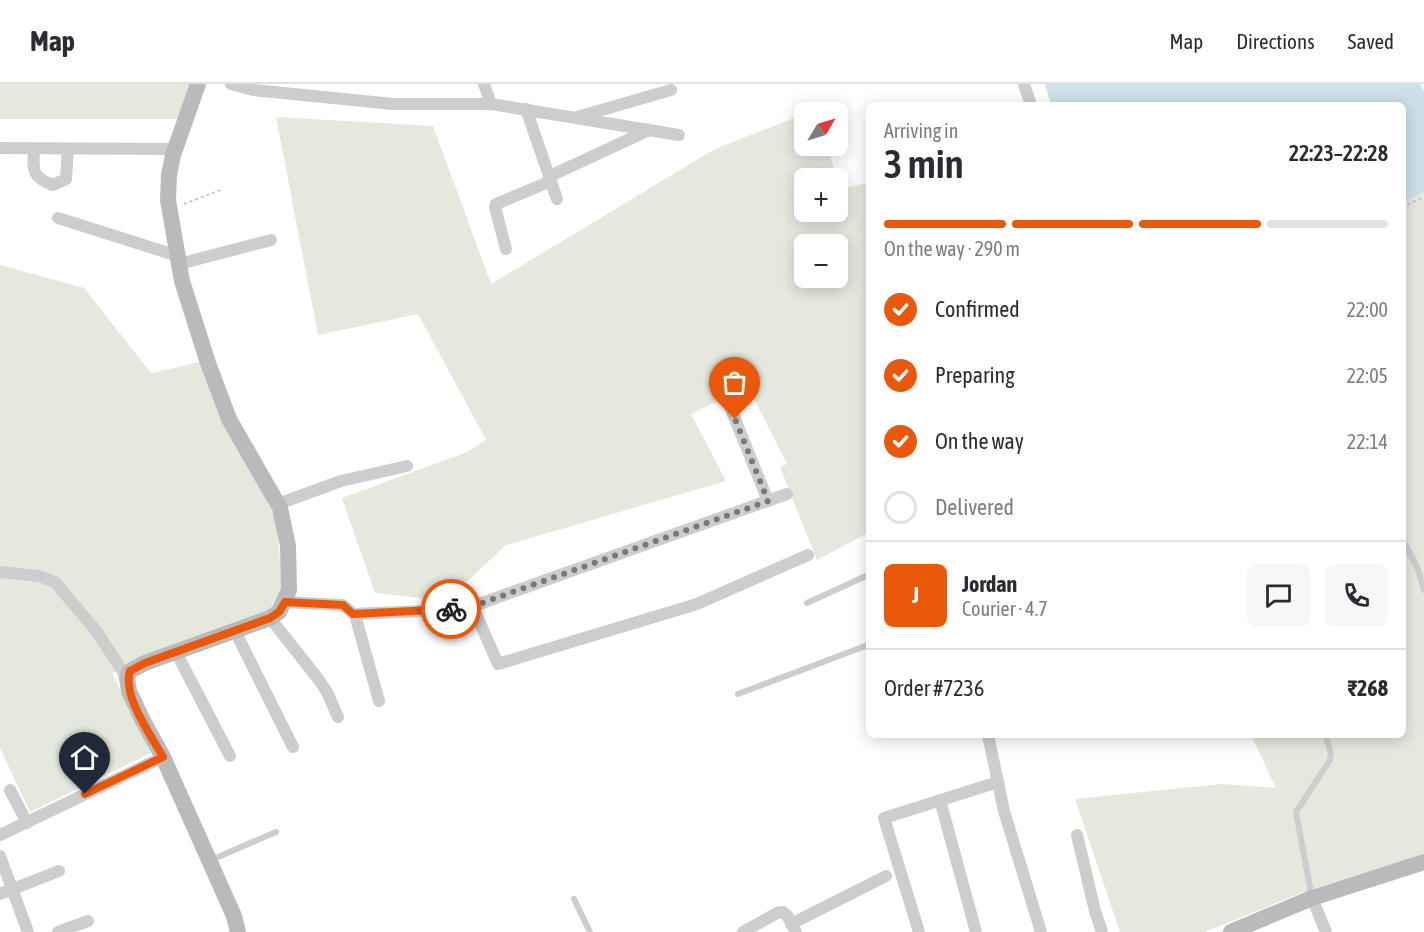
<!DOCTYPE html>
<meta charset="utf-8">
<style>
:root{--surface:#fff;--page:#f7f7f7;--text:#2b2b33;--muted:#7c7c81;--line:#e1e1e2;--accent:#ea580c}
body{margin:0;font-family:"Asap Condensed",sans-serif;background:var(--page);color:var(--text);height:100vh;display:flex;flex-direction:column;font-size:22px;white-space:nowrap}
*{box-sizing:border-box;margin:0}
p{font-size:20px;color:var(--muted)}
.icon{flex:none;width:33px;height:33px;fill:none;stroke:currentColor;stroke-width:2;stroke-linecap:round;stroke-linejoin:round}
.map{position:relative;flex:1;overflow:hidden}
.side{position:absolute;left:866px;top:18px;width:540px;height:636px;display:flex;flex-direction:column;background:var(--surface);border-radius:9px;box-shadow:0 3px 15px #0003}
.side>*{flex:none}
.needle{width:39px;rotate:52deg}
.controls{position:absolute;left:794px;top:18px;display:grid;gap:12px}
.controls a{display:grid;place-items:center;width:54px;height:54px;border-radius:9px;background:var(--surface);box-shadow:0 3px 15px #0003;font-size:30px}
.pin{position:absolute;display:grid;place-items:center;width:51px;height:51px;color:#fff;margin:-62px -26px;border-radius:50% 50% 50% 0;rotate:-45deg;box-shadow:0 0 6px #0007}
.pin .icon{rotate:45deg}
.courier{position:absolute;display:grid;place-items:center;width:60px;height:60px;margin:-30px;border:4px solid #ea580c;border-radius:50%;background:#fff;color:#222;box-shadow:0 2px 8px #0007}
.headline em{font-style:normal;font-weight:600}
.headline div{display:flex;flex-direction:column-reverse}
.headline{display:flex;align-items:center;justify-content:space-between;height:102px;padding:0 18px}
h1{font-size:39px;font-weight:600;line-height:45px}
.bar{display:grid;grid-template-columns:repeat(4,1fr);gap:9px 6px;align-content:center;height:72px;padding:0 18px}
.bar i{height:8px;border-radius:4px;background:var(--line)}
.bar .current{background:var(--accent)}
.bar p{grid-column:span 4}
.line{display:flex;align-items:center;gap:15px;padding:0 18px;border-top:2px solid var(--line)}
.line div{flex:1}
.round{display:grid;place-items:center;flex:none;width:63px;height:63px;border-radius:9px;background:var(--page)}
ol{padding:0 18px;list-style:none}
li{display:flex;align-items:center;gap:18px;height:66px}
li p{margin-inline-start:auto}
li .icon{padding:6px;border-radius:50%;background:var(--accent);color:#fff;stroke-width:4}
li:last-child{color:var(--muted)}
li i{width:33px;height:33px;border:3px solid var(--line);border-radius:50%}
header{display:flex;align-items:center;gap:36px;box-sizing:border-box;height:84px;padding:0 30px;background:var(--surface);border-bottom:2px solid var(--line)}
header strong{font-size:28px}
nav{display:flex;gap:33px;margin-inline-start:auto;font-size:21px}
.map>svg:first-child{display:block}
.green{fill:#e4e8dd;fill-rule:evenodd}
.water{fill:#cbe0e7}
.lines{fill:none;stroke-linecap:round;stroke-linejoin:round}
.path{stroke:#c7c7c7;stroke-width:2;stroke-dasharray:3 3;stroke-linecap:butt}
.lane{stroke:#cdcdcd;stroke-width:6}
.street{stroke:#cdcdcd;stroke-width:12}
.secondary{stroke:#bababa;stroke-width:16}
.done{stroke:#787878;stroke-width:6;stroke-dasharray:0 10.8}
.route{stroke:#ea580c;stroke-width:8}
</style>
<header>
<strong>Map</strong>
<nav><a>Map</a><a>Directions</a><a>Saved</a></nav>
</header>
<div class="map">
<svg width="1424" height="848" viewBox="0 0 1424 848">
<rect width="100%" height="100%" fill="#fff"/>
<g class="green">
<polygon points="0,0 196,0 178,35 0,35"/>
<path d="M804,30V62H828L836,94H804V128H837V97L839,105L868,99V449L817,476L780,383L787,380L748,303L691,330L726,397L506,461L460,504L429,515L375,509L342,414L467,368L486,356L418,230L318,251L276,33L433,42L491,200L715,65ZM804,160H837V194H804Z"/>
<polygon points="1424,108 1424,770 1303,808 1205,848 1120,848 1075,715 1222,700 1276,704 1251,651 1402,651 1402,118"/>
<polygon points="0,181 84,204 151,289 200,278 276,436 283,505 276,524 112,589 151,669 30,728 0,664"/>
</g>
<polygon class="water" points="1045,0 1420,0 1424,7 1424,108 1403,118 1402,21 1051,21"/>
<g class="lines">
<g class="path">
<polyline points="184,120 223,105"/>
<polyline points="1402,123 1424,113"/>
</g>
<g class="lane">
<polyline points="1406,462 1418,485 1424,506"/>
<polyline points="807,519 868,491"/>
<polyline points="738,610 868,561"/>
<polyline points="211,776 276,748"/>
<polyline points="1312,814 1296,728 1330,676 1331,669 1325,651"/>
<polyline points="574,815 590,848"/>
</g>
<g class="street">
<polyline points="231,0 253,6 393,20 491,20 679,51"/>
<polyline points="484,0 491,20"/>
<polyline points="1024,0 1031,21"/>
<polyline points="526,25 557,115"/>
<polyline points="577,33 671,6"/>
<polyline points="0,64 175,65"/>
<path d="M34,65C33,85 31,93 53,101L66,95L68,65"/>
<polyline points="550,92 647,47"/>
<polyline points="58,134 178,172"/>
<polyline points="506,165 495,123 496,120 551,97"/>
<polyline points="179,180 271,156"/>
<polyline points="727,315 768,417"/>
<polyline points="278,420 341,397 407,382"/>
<polyline points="0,488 39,492 55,498 97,548 127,594"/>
<polyline points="285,518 343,521 355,531 379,617"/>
<polyline points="472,521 498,580 697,520 808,471"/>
<polyline points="353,530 446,526 482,519 787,410"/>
<polyline points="270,534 319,596 327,608 338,633"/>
<polyline points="235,547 293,663"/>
<polyline points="176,568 230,672"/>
<polyline points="988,651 1004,727 1041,848"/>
<polyline points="10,706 27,739"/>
<polyline points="940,716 976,848"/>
<polyline points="0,751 163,673"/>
<polyline points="1077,751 1095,827 1102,848"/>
<polyline points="0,772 28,848"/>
<polyline points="0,810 59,787"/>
<polyline points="1312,814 1326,848"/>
<polyline points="791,840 886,792"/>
<polyline points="58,848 88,837"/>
<polyline points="743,848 777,829 783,828 787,831 796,848"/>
<polyline points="919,848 884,734 998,698"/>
</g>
<g class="secondary">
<polyline points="198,0 173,71 169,91 168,116 182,197 208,279 229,335 280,424 288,462 289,506 279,528 270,534 145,579 130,587 127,594 129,607 143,637 163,673 234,832 238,848"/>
<polyline points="1231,848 1312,814 1424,778"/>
</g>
</g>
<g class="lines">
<polyline class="done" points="451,525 482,519 768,417 735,335"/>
<path class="route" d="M85,710L163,673C151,651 122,612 130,587L145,579L270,534L279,528L285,518L343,521L353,530L451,525"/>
</g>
</svg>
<div class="controls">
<a><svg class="needle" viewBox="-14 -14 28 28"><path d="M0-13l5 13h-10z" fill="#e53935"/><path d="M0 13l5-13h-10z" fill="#7c7c81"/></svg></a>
<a>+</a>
<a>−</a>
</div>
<div class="pin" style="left:735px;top:335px;background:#ea580c"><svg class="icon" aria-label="bag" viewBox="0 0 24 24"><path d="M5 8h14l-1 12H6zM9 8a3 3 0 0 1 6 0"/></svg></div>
<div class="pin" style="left:85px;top:710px;background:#1f2937"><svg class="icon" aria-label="home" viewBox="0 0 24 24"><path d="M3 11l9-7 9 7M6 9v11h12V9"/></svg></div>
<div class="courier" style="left:451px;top:525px"><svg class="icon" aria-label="bike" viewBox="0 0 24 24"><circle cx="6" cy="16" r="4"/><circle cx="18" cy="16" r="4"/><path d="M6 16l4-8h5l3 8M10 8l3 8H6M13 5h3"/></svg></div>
<section class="side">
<div class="headline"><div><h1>3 min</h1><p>Arriving in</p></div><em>22:23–22:28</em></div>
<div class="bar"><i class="current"></i><i class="current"></i><i class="current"></i><i></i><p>On the way · 290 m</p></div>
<ol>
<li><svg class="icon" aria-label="check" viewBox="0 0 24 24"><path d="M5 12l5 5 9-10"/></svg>Confirmed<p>22:00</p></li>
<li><svg class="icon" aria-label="check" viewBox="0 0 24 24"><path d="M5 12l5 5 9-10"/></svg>Preparing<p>22:05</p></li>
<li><svg class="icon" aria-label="check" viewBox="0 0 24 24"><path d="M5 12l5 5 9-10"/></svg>On the way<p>22:14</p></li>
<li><i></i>Delivered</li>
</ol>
<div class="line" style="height:108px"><b class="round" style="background:var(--accent);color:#fff">J</b><div><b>Jordan</b><p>Courier · 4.7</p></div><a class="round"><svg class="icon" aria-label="chat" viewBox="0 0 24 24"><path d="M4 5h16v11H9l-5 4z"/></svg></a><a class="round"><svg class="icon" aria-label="phone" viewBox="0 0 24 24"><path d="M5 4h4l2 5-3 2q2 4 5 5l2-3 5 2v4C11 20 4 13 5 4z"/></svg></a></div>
<div class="line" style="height:78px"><div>Order #7236</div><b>₹268</b></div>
</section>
</div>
